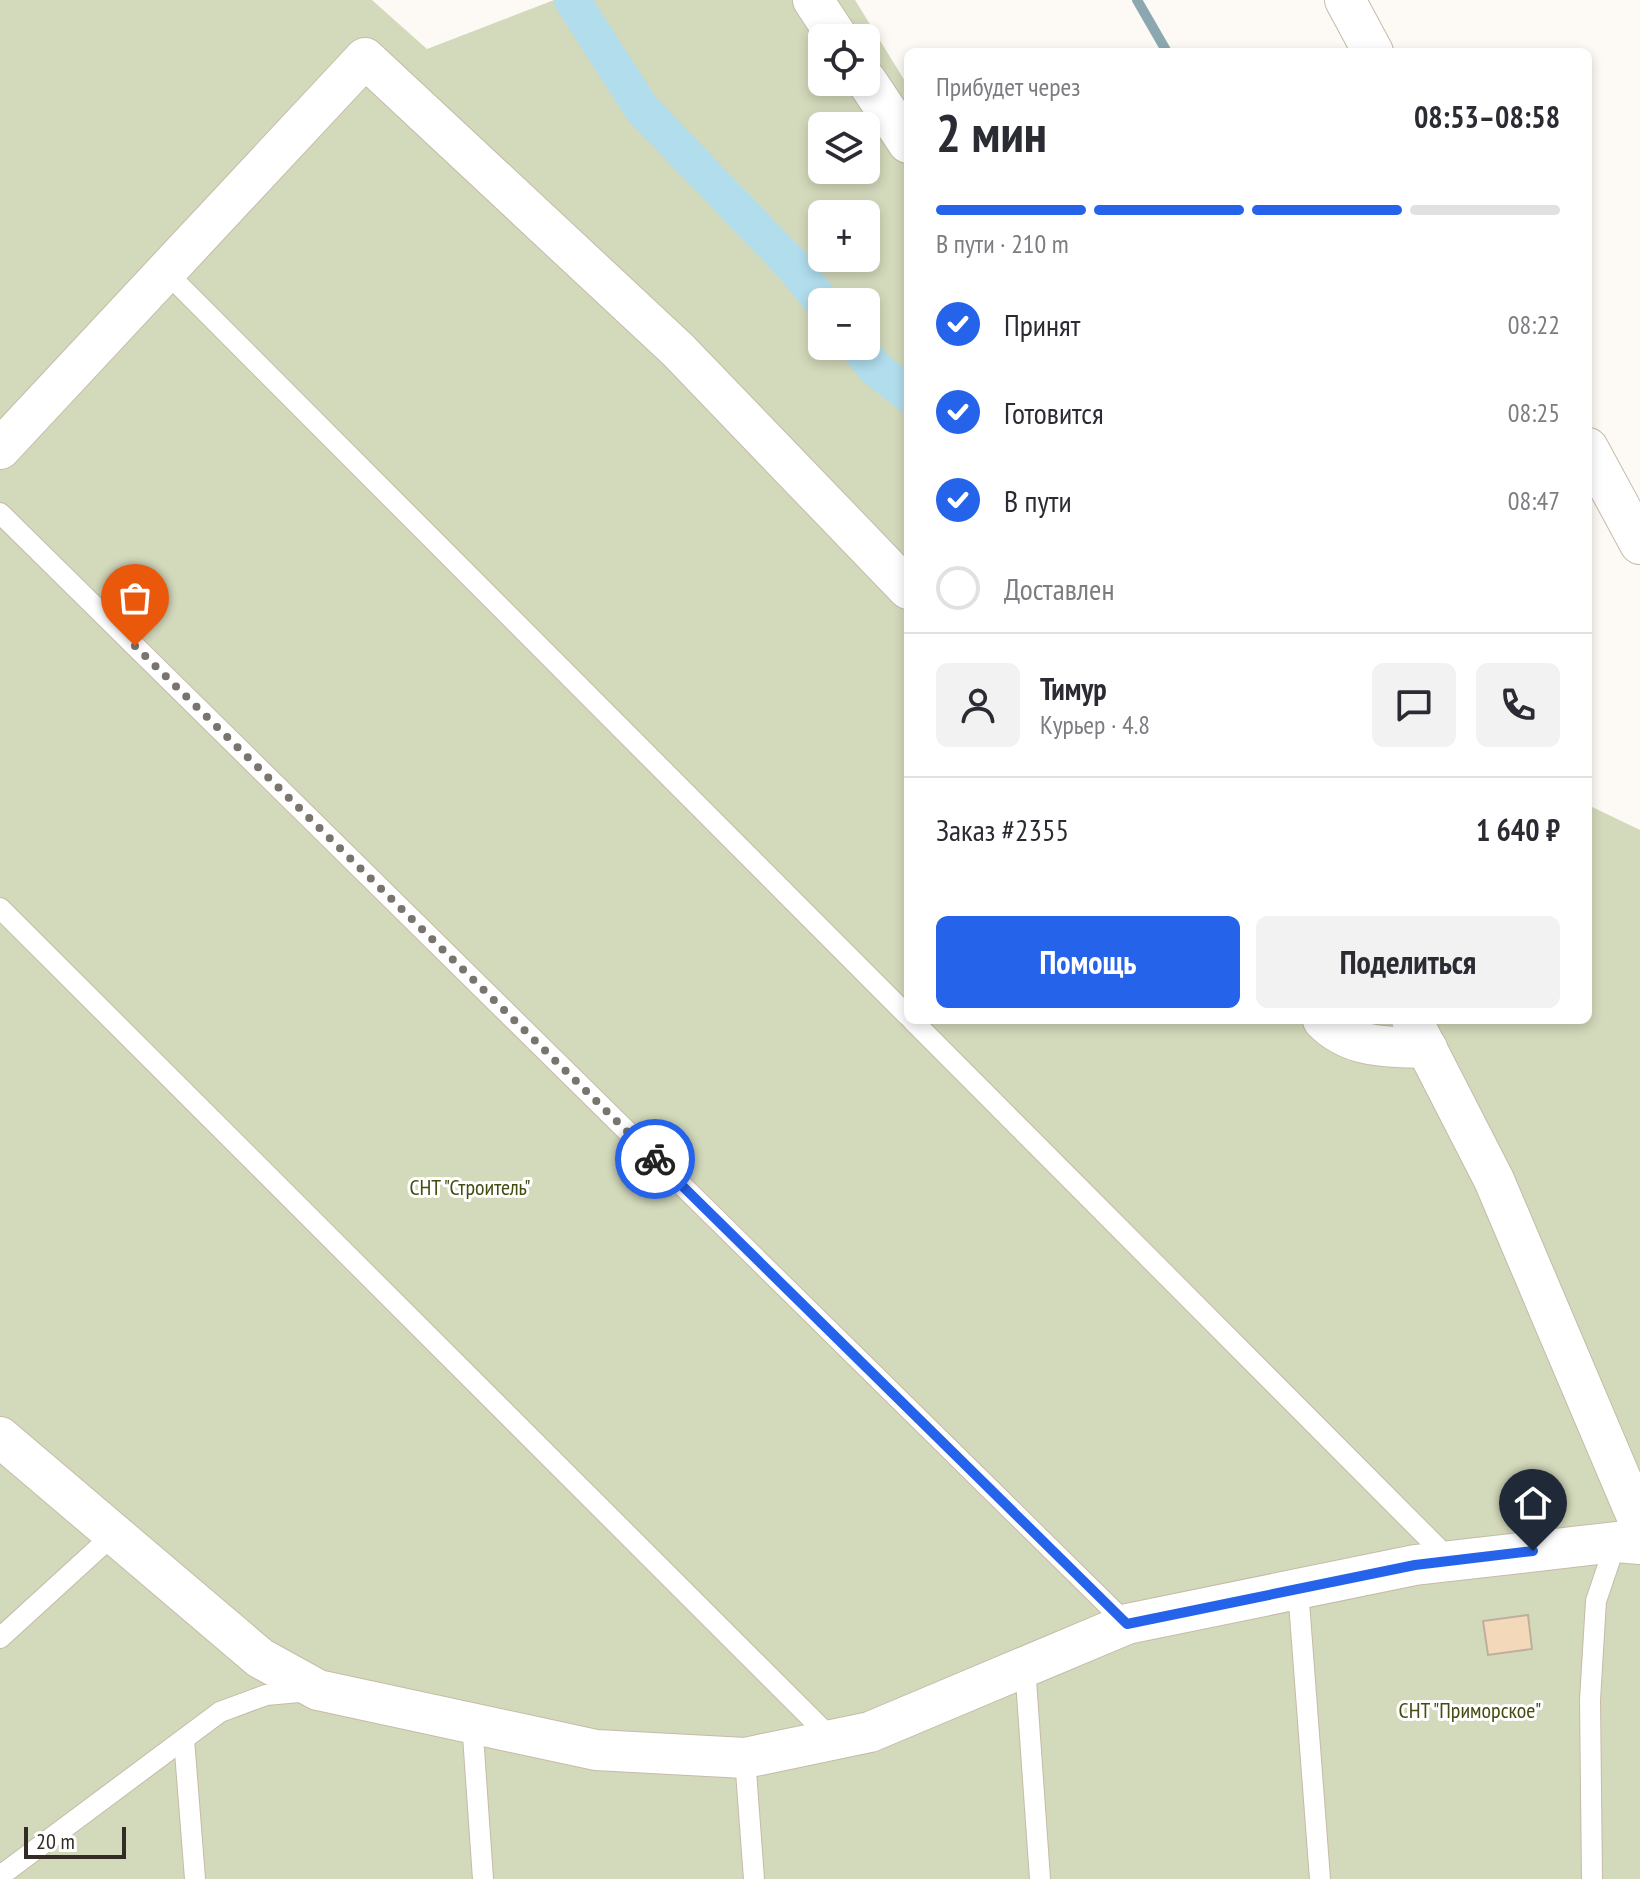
<!DOCTYPE html>
<html lang="ru">
<meta charset="utf-8">
<style>
:root{--surface:#fff;--page:#f2f2f3;--text:#2b2b33;--muted:#7c7c81;--line:#e1e1e2;--accent:#2563eb}
body{margin:0;font-family:"PT Sans Narrow",sans-serif;background:var(--page);color:var(--text);height:100vh;display:flex;flex-direction:column;font-size:30px;white-space:nowrap}
*{box-sizing:border-box;margin:0}
p{font-size:26px;color:var(--muted)}
.icon{flex:none;width:44px;height:44px;fill:none;stroke:currentColor;stroke-width:2;stroke-linecap:round;stroke-linejoin:round}
.map{position:relative;flex:1;overflow:hidden}
.drawer{position:absolute;left:904px;top:48px;width:688px;height:976px;display:flex;flex-direction:column;background:var(--surface);border-radius:12px;box-shadow:0 4px 12px #0003}
.drawer>*{flex:none}
.controls{position:absolute;left:808px;top:24px;display:grid;gap:16px}
.controls a{display:grid;place-items:center;width:72px;height:72px;border-radius:12px;background:var(--surface);box-shadow:0 4px 12px #0003;font-size:40px}
.scale{position:absolute;left:24px;bottom:20px;width:102px;box-sizing:border-box;padding-left:8px;border:4px solid #322c25;border-top:0;font-size:22px;line-height:28px;white-space:nowrap;color:#322c25;-webkit-text-stroke:6px #fff;paint-order:stroke}
.pin{position:absolute;display:grid;place-items:center;width:68px;height:68px;color:#fff;margin:-82px -34px;border-radius:50% 50% 50% 0;rotate:-45deg;box-shadow:0 0 8px #0007}
.pin .icon{rotate:45deg}
.courier{position:absolute;display:grid;place-items:center;width:80px;height:80px;margin:-40px;border:6px solid #2563eb;border-radius:50%;background:#fff;color:#222;box-shadow:0 2px 10px #0007}
.head em{font-style:normal;font-weight:600}
.head div{display:flex;flex-direction:column-reverse}
.head{display:flex;align-items:center;justify-content:space-between;height:136px;padding:0 32px}
h1{font-size:52px;font-weight:600;line-height:60px}
.bar{display:grid;grid-template-columns:repeat(4,1fr);gap:12px 8px;align-content:center;height:96px;padding:0 32px}
.bar i{height:10px;border-radius:6px;background:var(--line)}
.bar .current{background:var(--accent)}
.bar p{grid-column:span 4}
.line{display:flex;align-items:center;gap:20px;padding:0 32px;border-top:2px solid var(--line)}
.line div{flex:1}
.round{display:grid;place-items:center;flex:none;width:84px;height:84px;border-radius:12px;background:var(--page)}
ol{padding:0 32px;list-style:none}
li{display:flex;align-items:center;gap:24px;height:88px}
li p{margin-inline-start:auto}
li .icon{padding:8px;border-radius:50%;background:var(--accent);color:#fff;stroke-width:4}
li:last-child{color:var(--muted)}
li i{width:44px;height:44px;border:4px solid var(--line);border-radius:50%}
.action{display:flex;gap:16px;margin-top:auto;padding:16px 32px}
.action a{flex:1;height:92px;border-radius:12px;background:var(--accent);color:#fff;font-size:32px;font-weight:600;line-height:92px;text-align:center}
.action a+a{background:var(--page);color:var(--text)}
.map>svg:first-child{display:block}
.green{fill:#d3d9bb;fill-rule:evenodd}
.lines{fill:none;stroke-linecap:round;stroke-linejoin:round}
.stream{stroke:#8ba8b1;stroke-width:10}
.canal{stroke:#b1dded;stroke-width:36}
.building{fill:#f3d9ba;stroke:#bdaf9d;stroke-width:2}
.lane-casing{stroke:#c8baa8;stroke-width:22}
.street-casing{stroke:#c8baa8;stroke-width:42}
.lane{stroke:#fff;stroke-width:20}
.street{stroke:#fff;stroke-width:40}
.done{stroke:#79746e;stroke-width:8;stroke-dasharray:0 14.4}
.route{stroke:#2563eb;stroke-width:10}
.labels{text-anchor:middle;dominant-baseline:central;stroke-width:6;stroke-linejoin:round;paint-order:stroke}
.park-label{font-size:22px;fill:#454c10;stroke:#fff}
</style>
<div class="map">
<svg width="1640" height="1879" viewBox="0 0 1640 1879">
<rect width="100%" height="100%" fill="#fdfaf6"/>
<path class="green" d="M0,0H372L427,49L554,0H855L908,86V1020H1588V805L1640,830V1879H0ZM822,38H866V82H822ZM822,126H866V170H822ZM822,214H866V258H822ZM822,302H866V346H822Z"/>
<g class="lines">
<polyline class="stream" points="1137,0 1167,52"/>
<g class="canal">
<polyline points="572,0 642,109 793,266 822,302"/>
<polyline points="857,346 875,368 908,394"/>
</g>
</g>
<polygon class="building" points="1528,1615 1532,1649 1488,1655 1483,1621"/>
<g class="lines">
<g class="lane-casing">
<g id="lane">
<polyline points="165,271 908,1016"/>
<polyline points="0,513 1127,1624"/>
<polyline points="0,908 833,1740"/>
<polyline points="912,1020 1451,1561"/>
<polyline points="1298,1589 1320,1879"/>
<polyline points="0,1638 114,1534"/>
<polyline points="1025,1666 1040,1879"/>
<polyline points="472,1721 483,1879"/>
<polyline points="184,1739 195,1879"/>
<polyline points="745,1758 754,1879"/>
<polyline points="0,1876 220,1712 266,1695 310,1691"/>
<polyline points="1592,1879 1590,1700 1596,1601 1616,1542"/>
</g>
</g>
<g class="street-casing">
<g id="street">
<polyline points="813,0 838,38"/>
<polyline points="1345,0 1373,52"/>
<polyline points="866,80 908,143"/>
<polyline points="1588,448 1640,544"/>
<polyline points="0,449 365,58 678,350 908,589"/>
<path d="M1323,1020C1351,1049 1390,1047 1427,1048"/>
<polyline points="1412,1020 1494,1180 1640,1524"/>
<polyline points="0,1437 260,1658 318,1690 596,1750 745,1758 870,1732 1127,1624 1415,1565 1616,1542 1640,1544"/>
</g>
</g>
<use href="#lane" class="lane"/>
<use href="#street" class="street"/>
</g>
<g class="lines">
<polyline class="done" points="135,646 655,1159"/>
<polyline class="route" points="655,1159 1127,1624 1415,1565 1533,1551"/>
</g>
<g class="labels">
<g class="park-label">
<text x="470" y="1187">СНТ "Строитель"</text>
<text x="1470" y="1710">СНТ "Приморское"</text>
</g>
</g>
</svg>
<div class="controls">
<a><svg class="icon" aria-label="locate" viewBox="0 0 24 24"><circle cx="12" cy="12" r="6"/><path d="M12 2v4M12 18v4M2 12h4M18 12h4"/></svg></a>
<a><svg class="icon" aria-label="layers" viewBox="0 0 24 24"><path d="M12 4l9 5-9 5-9-5zM3 14l9 5 9-5"/></svg></a>
<a>+</a>
<a>−</a>
</div>
<div class="scale">20 m</div>
<div class="pin" style="left:135px;top:646px;background:#ea580c"><svg class="icon" aria-label="bag" viewBox="0 0 24 24"><path d="M5 8h14l-1 12H6zM9 8a3 3 0 0 1 6 0"/></svg></div>
<div class="pin" style="left:1533px;top:1551px;background:#1f2937"><svg class="icon" aria-label="home" viewBox="0 0 24 24"><path d="M3 11l9-7 9 7M6 9v11h12V9"/></svg></div>
<div class="courier" style="left:655px;top:1159px"><svg class="icon" aria-label="bike" viewBox="0 0 24 24"><circle cx="6" cy="16" r="4"/><circle cx="18" cy="16" r="4"/><path d="M6 16l4-8h5l3 8M10 8l3 8H6M13 5h3"/></svg></div>
<section class="drawer">
<div class="head"><div><h1>2 мин</h1><p>Прибудет через</p></div><em>08:53–08:58</em></div>
<div class="bar"><i class="current"></i><i class="current"></i><i class="current"></i><i></i><p>В пути · 210 m</p></div>
<ol>
<li><svg class="icon" aria-label="check" viewBox="0 0 24 24"><path d="M5 12l5 5 9-10"/></svg>Принят<p>08:22</p></li>
<li><svg class="icon" aria-label="check" viewBox="0 0 24 24"><path d="M5 12l5 5 9-10"/></svg>Готовится<p>08:25</p></li>
<li><svg class="icon" aria-label="check" viewBox="0 0 24 24"><path d="M5 12l5 5 9-10"/></svg>В пути<p>08:47</p></li>
<li><i></i>Доставлен</li>
</ol>
<div class="line" style="height:144px"><a class="round"><svg class="icon" aria-label="person" viewBox="0 0 24 24"><circle cx="12" cy="8" r="4"/><path d="M4 21q1-7 8-7t8 7"/></svg></a><div><b>Тимур</b><p>Курьер · 4.8</p></div><a class="round"><svg class="icon" aria-label="chat" viewBox="0 0 24 24"><path d="M4 5h16v11H9l-5 4z"/></svg></a><a class="round"><svg class="icon" aria-label="phone" viewBox="0 0 24 24"><path d="M5 4h4l2 5-3 2q2 4 5 5l2-3 5 2v4C11 20 4 13 5 4z"/></svg></a></div>
<div class="line" style="height:104px"><div>Заказ #2355</div><b>1 640 ₽</b></div>
<div class="action"><a>Помощь</a><a>Поделиться</a></div>
</section>
</div>
